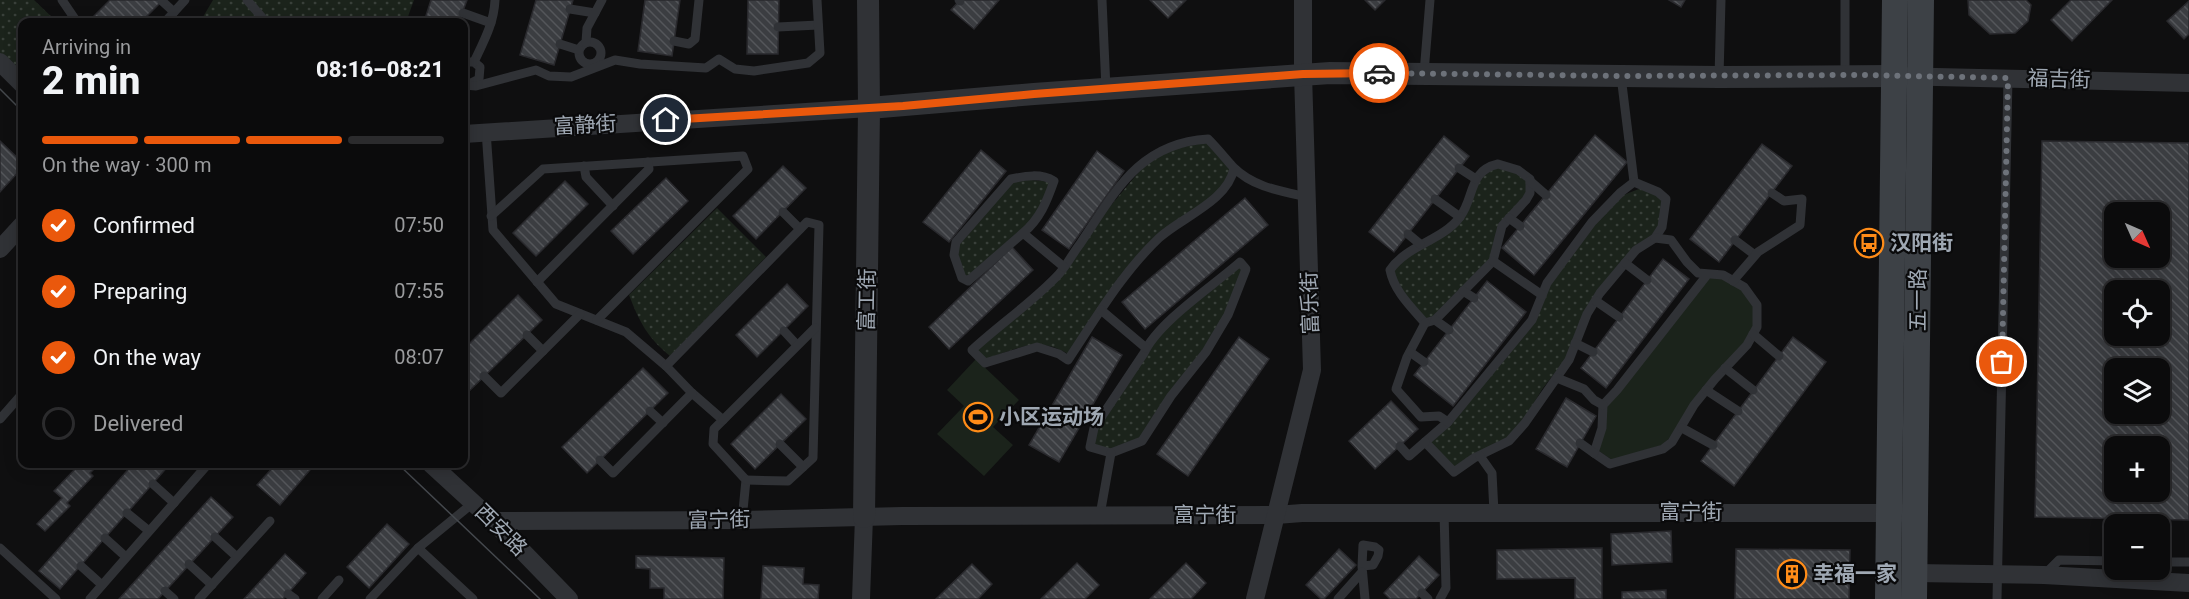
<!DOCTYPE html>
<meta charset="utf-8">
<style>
:root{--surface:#0b0b0c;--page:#19191a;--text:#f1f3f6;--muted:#9a9b9d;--line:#2b2b2d;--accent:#ea580c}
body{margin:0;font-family:Roboto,"Noto Sans SC",sans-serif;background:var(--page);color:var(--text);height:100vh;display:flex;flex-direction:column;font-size:22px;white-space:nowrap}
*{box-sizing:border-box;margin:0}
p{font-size:20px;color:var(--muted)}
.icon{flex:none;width:33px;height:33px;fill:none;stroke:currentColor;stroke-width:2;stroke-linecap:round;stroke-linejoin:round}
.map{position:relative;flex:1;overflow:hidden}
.side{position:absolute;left:18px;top:18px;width:450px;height:450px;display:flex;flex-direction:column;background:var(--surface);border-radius:12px;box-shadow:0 3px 15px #0003,0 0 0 2px var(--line)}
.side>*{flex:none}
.needle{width:39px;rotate:135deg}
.controls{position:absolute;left:2104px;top:202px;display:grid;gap:12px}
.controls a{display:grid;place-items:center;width:66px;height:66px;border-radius:12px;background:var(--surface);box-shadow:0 3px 15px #0003,0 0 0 2px var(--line);font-size:30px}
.pin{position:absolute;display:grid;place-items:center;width:51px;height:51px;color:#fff;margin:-26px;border:3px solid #fff;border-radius:50%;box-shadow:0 2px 6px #0007}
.courier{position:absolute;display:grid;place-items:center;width:60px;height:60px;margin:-30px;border:4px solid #ea580c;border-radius:50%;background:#fff;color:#222;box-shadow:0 2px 8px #0007}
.summary em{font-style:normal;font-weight:800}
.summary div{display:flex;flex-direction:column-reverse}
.summary{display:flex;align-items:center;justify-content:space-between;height:102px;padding:0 24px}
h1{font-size:39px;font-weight:800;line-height:45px}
.bar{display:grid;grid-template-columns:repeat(4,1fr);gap:9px 6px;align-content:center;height:72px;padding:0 24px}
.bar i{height:8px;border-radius:4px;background:var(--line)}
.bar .active{background:var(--accent)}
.bar p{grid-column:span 4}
ol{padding:0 24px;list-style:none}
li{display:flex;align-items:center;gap:18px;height:66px}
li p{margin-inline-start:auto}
li .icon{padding:6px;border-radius:50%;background:var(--accent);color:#fff;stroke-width:4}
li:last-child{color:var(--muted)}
li i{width:33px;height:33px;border:3px solid var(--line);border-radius:50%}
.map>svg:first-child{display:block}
.grass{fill:#1b231b}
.park{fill:url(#park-dots)}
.building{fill:url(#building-back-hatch);stroke:#29292d;stroke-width:1.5;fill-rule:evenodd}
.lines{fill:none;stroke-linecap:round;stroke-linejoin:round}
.service{stroke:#303236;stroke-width:9}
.minor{stroke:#303236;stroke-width:18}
.tertiary{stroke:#303236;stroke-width:22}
.secondary{stroke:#3d4146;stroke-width:26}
.tram{stroke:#44484d;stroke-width:1.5}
.done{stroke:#6d727a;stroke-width:6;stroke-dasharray:0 10.8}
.route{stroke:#ea580c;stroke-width:8}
.labels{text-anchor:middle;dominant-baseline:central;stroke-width:4.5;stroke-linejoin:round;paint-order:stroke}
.street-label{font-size:21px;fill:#9fa8b3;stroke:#0a0a0b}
.poi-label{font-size:21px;font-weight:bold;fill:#9fa8b3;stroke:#0a0a0b;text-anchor:start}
</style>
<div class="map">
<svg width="2189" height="599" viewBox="0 0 2189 599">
<defs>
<pattern id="park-dots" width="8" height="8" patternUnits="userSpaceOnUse" patternTransform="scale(1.5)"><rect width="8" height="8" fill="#1b231b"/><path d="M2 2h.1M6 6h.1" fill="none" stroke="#39403a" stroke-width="1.8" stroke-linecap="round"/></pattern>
<pattern id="building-back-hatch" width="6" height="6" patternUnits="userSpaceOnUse" patternTransform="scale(1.5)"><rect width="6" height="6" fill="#3b3d41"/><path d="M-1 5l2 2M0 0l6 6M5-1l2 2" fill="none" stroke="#54565a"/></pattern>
</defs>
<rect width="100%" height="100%" fill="#0f0f10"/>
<g class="grass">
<polygon points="1709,277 1722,278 1740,287 1754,306 1753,326 1745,343 1676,432 1662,445 1612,460 1599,451 1606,405"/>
<polygon points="976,359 1019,400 993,427 1013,445 984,476 937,434 964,406 947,390"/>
</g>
<g class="park">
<polygon points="0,0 34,0 57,22 22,22 22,79 0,58"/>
<polygon points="213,0 414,0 406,22 200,22"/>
<path d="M1207,142L1230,170L1226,182L1216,194L1158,236L1068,354C1037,335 1016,350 985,359L977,350L1033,299L1143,167L1165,151Z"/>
<polygon points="1497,166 1516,173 1527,179 1527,192 1511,212 1491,259 1434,319 1427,321 1404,296 1392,270 1398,262 1452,228 1478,181"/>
<polygon points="1022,179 1051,182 1030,226 969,279 963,277 955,255 957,242 1012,181"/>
<polygon points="1644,187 1663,200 1659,226 1654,236 1596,294 1566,359 1543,388 1522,422 1507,439 1455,469 1428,442 1534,323 1550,285 1593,226 1621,196"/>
<path d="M717,208L766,257L670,356C647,337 640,323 629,295Z"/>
<polygon points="1240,264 1244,270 1227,314 1141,439 1111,452 1092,445 1095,429 1150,342"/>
</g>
<g class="building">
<polygon points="110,0 163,0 141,22 88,22"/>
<polygon points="431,0 467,0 459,22 424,22"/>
<polygon points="536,0 573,0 554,65 520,55"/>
<polygon points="645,0 680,0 672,56 638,51"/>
<polygon points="748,0 779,0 778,54 747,54"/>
<polygon points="960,0 999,0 974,29 951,10"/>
<polygon points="1150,0 1186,0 1168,18"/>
<polygon points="1365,0 1385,0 1375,10"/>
<polygon points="1669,0 1685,0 1681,7"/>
<polygon points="1968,0 2026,0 2031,5 2028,21 2015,33 1990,34 1969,15"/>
<polygon points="2071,0 2112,0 2072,41 2051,20"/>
<polygon points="2189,1 2189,34 2184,39 2167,21"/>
<polygon points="1595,135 1627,162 1534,275 1502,248"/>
<polygon points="1444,136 1469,156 1394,252 1369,232"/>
<polygon points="0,141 22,162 22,168 0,192"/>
<path d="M2042,141L2189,143V520L2035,517ZM2115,213H2160V258H2115ZM2115,291H2160V336H2115ZM2115,369H2160V414H2115ZM2115,447H2160V492H2115Z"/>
<polygon points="1762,144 1792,166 1719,262 1690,239"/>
<polygon points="981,150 1006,171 949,242 923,222"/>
<polygon points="1097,151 1124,171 1069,249 1042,230"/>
<polygon points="783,166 806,188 756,239 733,216"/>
<polygon points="666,178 688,201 633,254 611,231"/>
<polygon points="565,181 588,204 536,256 513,233"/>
<polygon points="1245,198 1268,225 1145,329 1122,302"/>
<polygon points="1012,247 1033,270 949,349 929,327"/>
<polygon points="1663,259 1689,279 1606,388 1581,368"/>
<polygon points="1487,281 1526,312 1453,406 1414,375"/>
<polygon points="787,284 808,306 757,357 736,335"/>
<polygon points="518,295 542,320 464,396 464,349"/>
<polygon points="1092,337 1122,355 1059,462 1029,445"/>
<polygon points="1239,337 1269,359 1188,476 1157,454"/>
<polygon points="1793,337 1826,362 1734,486 1701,461"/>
<polygon points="643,368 668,393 587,473 562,447"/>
<polygon points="781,394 806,419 755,469 731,444"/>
<polygon points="1566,398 1596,416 1567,467 1536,449"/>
<polygon points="1391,401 1418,429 1375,469 1349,441"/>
<polygon points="77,464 99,464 90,473 93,476 67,503 70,506 45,531 37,524 62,498 54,491 79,465"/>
<polygon points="133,464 170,464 60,589 39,571"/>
<polygon points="276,464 315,464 280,505 257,485"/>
<polygon points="211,497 233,517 158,599 119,599"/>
<polygon points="387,524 409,544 369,588 347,567"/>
<polygon points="1671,531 1672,562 1612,565 1611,534"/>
<polygon points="1602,548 1602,599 1575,599 1575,578 1497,579 1497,550"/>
<polygon points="1339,549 1356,565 1324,599 1321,599 1306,585"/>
<polygon points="1736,549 1850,550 1849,599 1735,599"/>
<polygon points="285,554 306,573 283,599 244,599"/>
<polygon points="636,556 724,558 723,599 664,599 664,588 650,588 650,569 636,568"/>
<polygon points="1419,556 1439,575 1416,599 1390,599 1384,593"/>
<polygon points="1077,563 1099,585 1085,599 1041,599"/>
<polygon points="1186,563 1206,583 1191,599 1150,599"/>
<polygon points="972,564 992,584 978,599 936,599"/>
<polygon points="763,566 804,568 803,584 819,585 818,599 761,599"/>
<polygon points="1666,590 1666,599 1622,599 1622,592"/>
</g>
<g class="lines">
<g class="service">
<polyline points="62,0 77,22"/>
<polyline points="247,0 266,22"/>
<polyline points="959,0 960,1"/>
<polyline points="1102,0 1106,89"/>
<polyline points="1845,0 1845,76"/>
<polyline points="162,1 174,12"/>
<polyline points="570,9 595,13"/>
<polyline points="463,13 491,23"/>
<polyline points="165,22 185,0"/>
<polyline points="778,27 818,25"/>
<polyline points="674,41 689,44 695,39 699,0"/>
<circle cx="590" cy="53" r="11"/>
<polyline points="586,42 587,28 602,0"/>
<polyline points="560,44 579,50"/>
<polyline points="464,62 474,62 480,67 479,79 469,84"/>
<path d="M474,62C484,41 494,23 495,0"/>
<polyline points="1424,73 1430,0"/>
<polyline points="1621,76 1634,182"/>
<polyline points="1719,77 1721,0"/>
<polyline points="464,85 476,86 536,70 549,76 571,77 615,60 640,64 706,68 719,59 735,69 754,71 808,63 820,53 817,0"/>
<polyline points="486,131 493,230 556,304 626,332 666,366 692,393 723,420 714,429 713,444 746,480 742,520"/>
<path d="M1498,164L1518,170L1530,179V193L1526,200L1502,226L1493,261L1435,320L1425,323C1411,307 1394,291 1390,270C1407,245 1442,241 1460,217C1475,197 1468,171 1498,164Z"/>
<polyline points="584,166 586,177 613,206"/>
<path d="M1234,168C1228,201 1182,217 1159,238C1122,273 1096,318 1068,360L1059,354L1037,347L985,363L972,350C1000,324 1033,302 1059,274C1067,265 1073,253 1080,244C1115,192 1139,143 1208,139C1217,148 1225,158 1233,167C1253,187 1280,191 1307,197"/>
<polyline points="1459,168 1476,179"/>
<polyline points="1530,181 1546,195"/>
<polygon points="1634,182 1658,192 1666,199 1662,227 1655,238 1636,250 1600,293 1587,314 1569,360 1525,423 1509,441 1474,458 1454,472 1425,442 1448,422 1532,320 1547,283 1592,222 1621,192"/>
<polyline points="1435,199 1460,217"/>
<polyline points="783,212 800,229"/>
<polyline points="491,216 543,169 743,156 748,169 597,320"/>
<polyline points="1509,218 1520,226"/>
<path d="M1023,233L968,281L962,278L954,255L956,242L1011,179C1025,176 1041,173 1054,181C1047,201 1040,219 1023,233L1064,267"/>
<polyline points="1408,234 1420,244"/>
<polyline points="1655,238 1671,240 1687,262 1698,273 1723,275 1744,287 1757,305 1757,327 1747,345 1715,379 1694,405 1672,442 1663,449 1610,464 1594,453 1602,428 1603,405 1617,390 1707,275"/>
<polyline points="1735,240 1755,255"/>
<polyline points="1493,261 1542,295"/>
<path d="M1240,262L1246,269L1228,315L1206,352L1171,396L1142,441L1111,453L1090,447L1094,428L1144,353C1158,322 1213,286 1240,262Z"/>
<polyline points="1625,263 1647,280"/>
<polyline points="1733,281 1758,252 1800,225 1802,199 1784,201 1772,193"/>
<polyline points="537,282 649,169 648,162"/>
<polyline points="1463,291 1474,298"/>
<polyline points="1596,301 1619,317"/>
<polyline points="1101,310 1146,348"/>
<polyline points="1435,320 1449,330"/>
<polyline points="1425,323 1407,357 1396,389 1421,417 1439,416 1448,422"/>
<polyline points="784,331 797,345"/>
<polyline points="1753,334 1779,356"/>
<polyline points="527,335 543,351"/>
<polyline points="1575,343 1593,352"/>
<polyline points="1410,352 1424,362"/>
<polyline points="666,366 807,222 819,225 813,458 788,481 746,480"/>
<polyline points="1725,368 1753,390"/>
<polyline points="484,376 501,393 580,314"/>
<polyline points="1557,378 1584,389 1594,400 1603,405"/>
<polyline points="1706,390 1738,411"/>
<polyline points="650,411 663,423"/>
<polyline points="0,419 22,394"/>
<polyline points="723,420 815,328"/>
<polyline points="1682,428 1713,445"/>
<polyline points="1580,443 1594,453"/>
<polyline points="780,444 803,467"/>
<polyline points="1400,446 1409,456 1425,442"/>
<polyline points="1480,456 1492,473 1494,512"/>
<polyline points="600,460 613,473 692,393"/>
<polyline points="153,484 174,503"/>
<polyline points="127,513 149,531"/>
<polyline points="1100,515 1111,453"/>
<polyline points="215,537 237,557"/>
<polyline points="105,538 126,557"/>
<polyline points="0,548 56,599"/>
<polyline points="2160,562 2189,562"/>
<polyline points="189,564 212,585"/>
<polyline points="81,566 102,585"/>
<polyline points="1362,566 1373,565 1378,556 1379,550 1375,547 1363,545 1362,566 1365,599"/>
<polyline points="2045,574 2059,560 2115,561"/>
<polyline points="165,591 174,599"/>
<polyline points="1422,593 1428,599"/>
<polyline points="288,594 295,599"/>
<polyline points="90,599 208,464"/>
<polyline points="199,599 270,521"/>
<polyline points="322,599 339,580"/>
<polyline points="370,599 418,548"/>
<polyline points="473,599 418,548 473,503"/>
<polyline points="1338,599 1362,572"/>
<polyline points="1440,599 1446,588 1444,512"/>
<polyline points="1997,599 2008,78"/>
</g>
<g class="minor">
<polyline points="0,62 22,84"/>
<polyline points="1893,76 2189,83"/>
<polyline points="464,134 869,108"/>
<polyline points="0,249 22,225"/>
<polyline points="431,464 493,521 569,599"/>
<polyline points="493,521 742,520 902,516 1276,515 1302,513 1900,513"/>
<polyline points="1914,573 2044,575 2189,583"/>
<polyline points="861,599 864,517"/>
<polyline points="1255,599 1312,370 1303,74 1303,0"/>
</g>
<g class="tertiary">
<polyline points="869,108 1034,94 1330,73 1719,77 1893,76"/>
<polyline points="864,517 869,108 868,0"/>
</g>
<g class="secondary">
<polyline points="1888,599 1895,0"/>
<polyline points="1914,599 1921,0"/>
</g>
<g class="tram">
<polyline points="0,89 22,111"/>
<polyline points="398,464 540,599"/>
</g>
</g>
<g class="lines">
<polyline class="done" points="1379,73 1621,76 1859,75 2008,78 2002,362"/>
<polyline class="route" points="666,120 903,106 1034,94 1303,74 1379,73"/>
</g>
<defs>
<g id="bus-ring" transform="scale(1.5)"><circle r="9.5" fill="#0a0a0b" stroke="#ff8c18" stroke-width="1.5"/><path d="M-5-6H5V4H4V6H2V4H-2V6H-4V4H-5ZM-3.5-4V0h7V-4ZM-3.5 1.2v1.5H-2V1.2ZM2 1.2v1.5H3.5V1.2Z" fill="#ff8c18"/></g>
<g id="stadium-ring" transform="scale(1.5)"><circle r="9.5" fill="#0a0a0b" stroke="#ff8c18" stroke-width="1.5"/><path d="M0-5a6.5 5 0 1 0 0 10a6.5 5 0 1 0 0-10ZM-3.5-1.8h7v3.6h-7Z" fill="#ff8c18"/></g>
<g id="building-ring" transform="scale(1.5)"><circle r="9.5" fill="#0a0a0b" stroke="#ff8c18" stroke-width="1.5"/><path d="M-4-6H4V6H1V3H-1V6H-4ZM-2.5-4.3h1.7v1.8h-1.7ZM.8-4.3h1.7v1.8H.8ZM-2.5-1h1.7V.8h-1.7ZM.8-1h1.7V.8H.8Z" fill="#ff8c18"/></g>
</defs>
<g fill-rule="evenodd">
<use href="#bus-ring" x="1869" y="243"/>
<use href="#stadium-ring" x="978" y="417"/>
<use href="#building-ring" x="1792" y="574"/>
</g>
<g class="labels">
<g class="street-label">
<text transform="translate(2059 79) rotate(2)">福吉街</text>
<text transform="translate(585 125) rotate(-3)">富静街</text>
<text transform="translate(867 300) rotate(-89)">富工街</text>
<text transform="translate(1918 300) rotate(-90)">五一路</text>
<text transform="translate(1310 303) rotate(-92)">富乐街</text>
<text x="1691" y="512">富宁街</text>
<text x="1205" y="515">富宁街</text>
<text transform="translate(719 520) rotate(-1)">富宁街</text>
<text transform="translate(501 530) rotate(45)">西安路</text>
</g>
<g class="poi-label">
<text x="1890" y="243">汉阳街</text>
<text x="999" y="417">小区运动场</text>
<text x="1813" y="574">幸福一家</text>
</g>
</g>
</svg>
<div class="controls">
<a><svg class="needle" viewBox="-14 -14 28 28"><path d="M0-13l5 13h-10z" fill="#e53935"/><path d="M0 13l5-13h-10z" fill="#9a9b9d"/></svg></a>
<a><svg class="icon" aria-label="locate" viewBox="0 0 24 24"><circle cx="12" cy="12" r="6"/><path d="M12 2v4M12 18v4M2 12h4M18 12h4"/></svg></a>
<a><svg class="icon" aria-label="layers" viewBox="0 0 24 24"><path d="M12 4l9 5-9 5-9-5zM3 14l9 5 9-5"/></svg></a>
<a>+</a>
<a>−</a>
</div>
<div class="pin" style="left:2002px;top:362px;background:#ea580c"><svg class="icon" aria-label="bag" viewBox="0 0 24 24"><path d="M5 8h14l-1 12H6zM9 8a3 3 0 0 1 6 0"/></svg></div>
<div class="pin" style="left:666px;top:120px;background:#1f2937"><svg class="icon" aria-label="home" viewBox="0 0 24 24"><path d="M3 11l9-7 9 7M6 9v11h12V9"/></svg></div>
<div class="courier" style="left:1379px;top:73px"><svg class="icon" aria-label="car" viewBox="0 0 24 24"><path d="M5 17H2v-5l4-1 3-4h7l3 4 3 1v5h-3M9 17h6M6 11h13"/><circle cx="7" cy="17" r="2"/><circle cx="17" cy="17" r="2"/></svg></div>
<section class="side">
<div class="summary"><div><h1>2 min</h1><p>Arriving in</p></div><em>08:16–08:21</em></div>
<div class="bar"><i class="active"></i><i class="active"></i><i class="active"></i><i></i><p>On the way · 300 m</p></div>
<ol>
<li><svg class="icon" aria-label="check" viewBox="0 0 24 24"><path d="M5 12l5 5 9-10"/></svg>Confirmed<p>07:50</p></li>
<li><svg class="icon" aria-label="check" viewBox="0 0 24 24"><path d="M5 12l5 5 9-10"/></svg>Preparing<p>07:55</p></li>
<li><svg class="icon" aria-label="check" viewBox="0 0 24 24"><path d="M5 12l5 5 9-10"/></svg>On the way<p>08:07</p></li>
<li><i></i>Delivered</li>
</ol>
</section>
</div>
